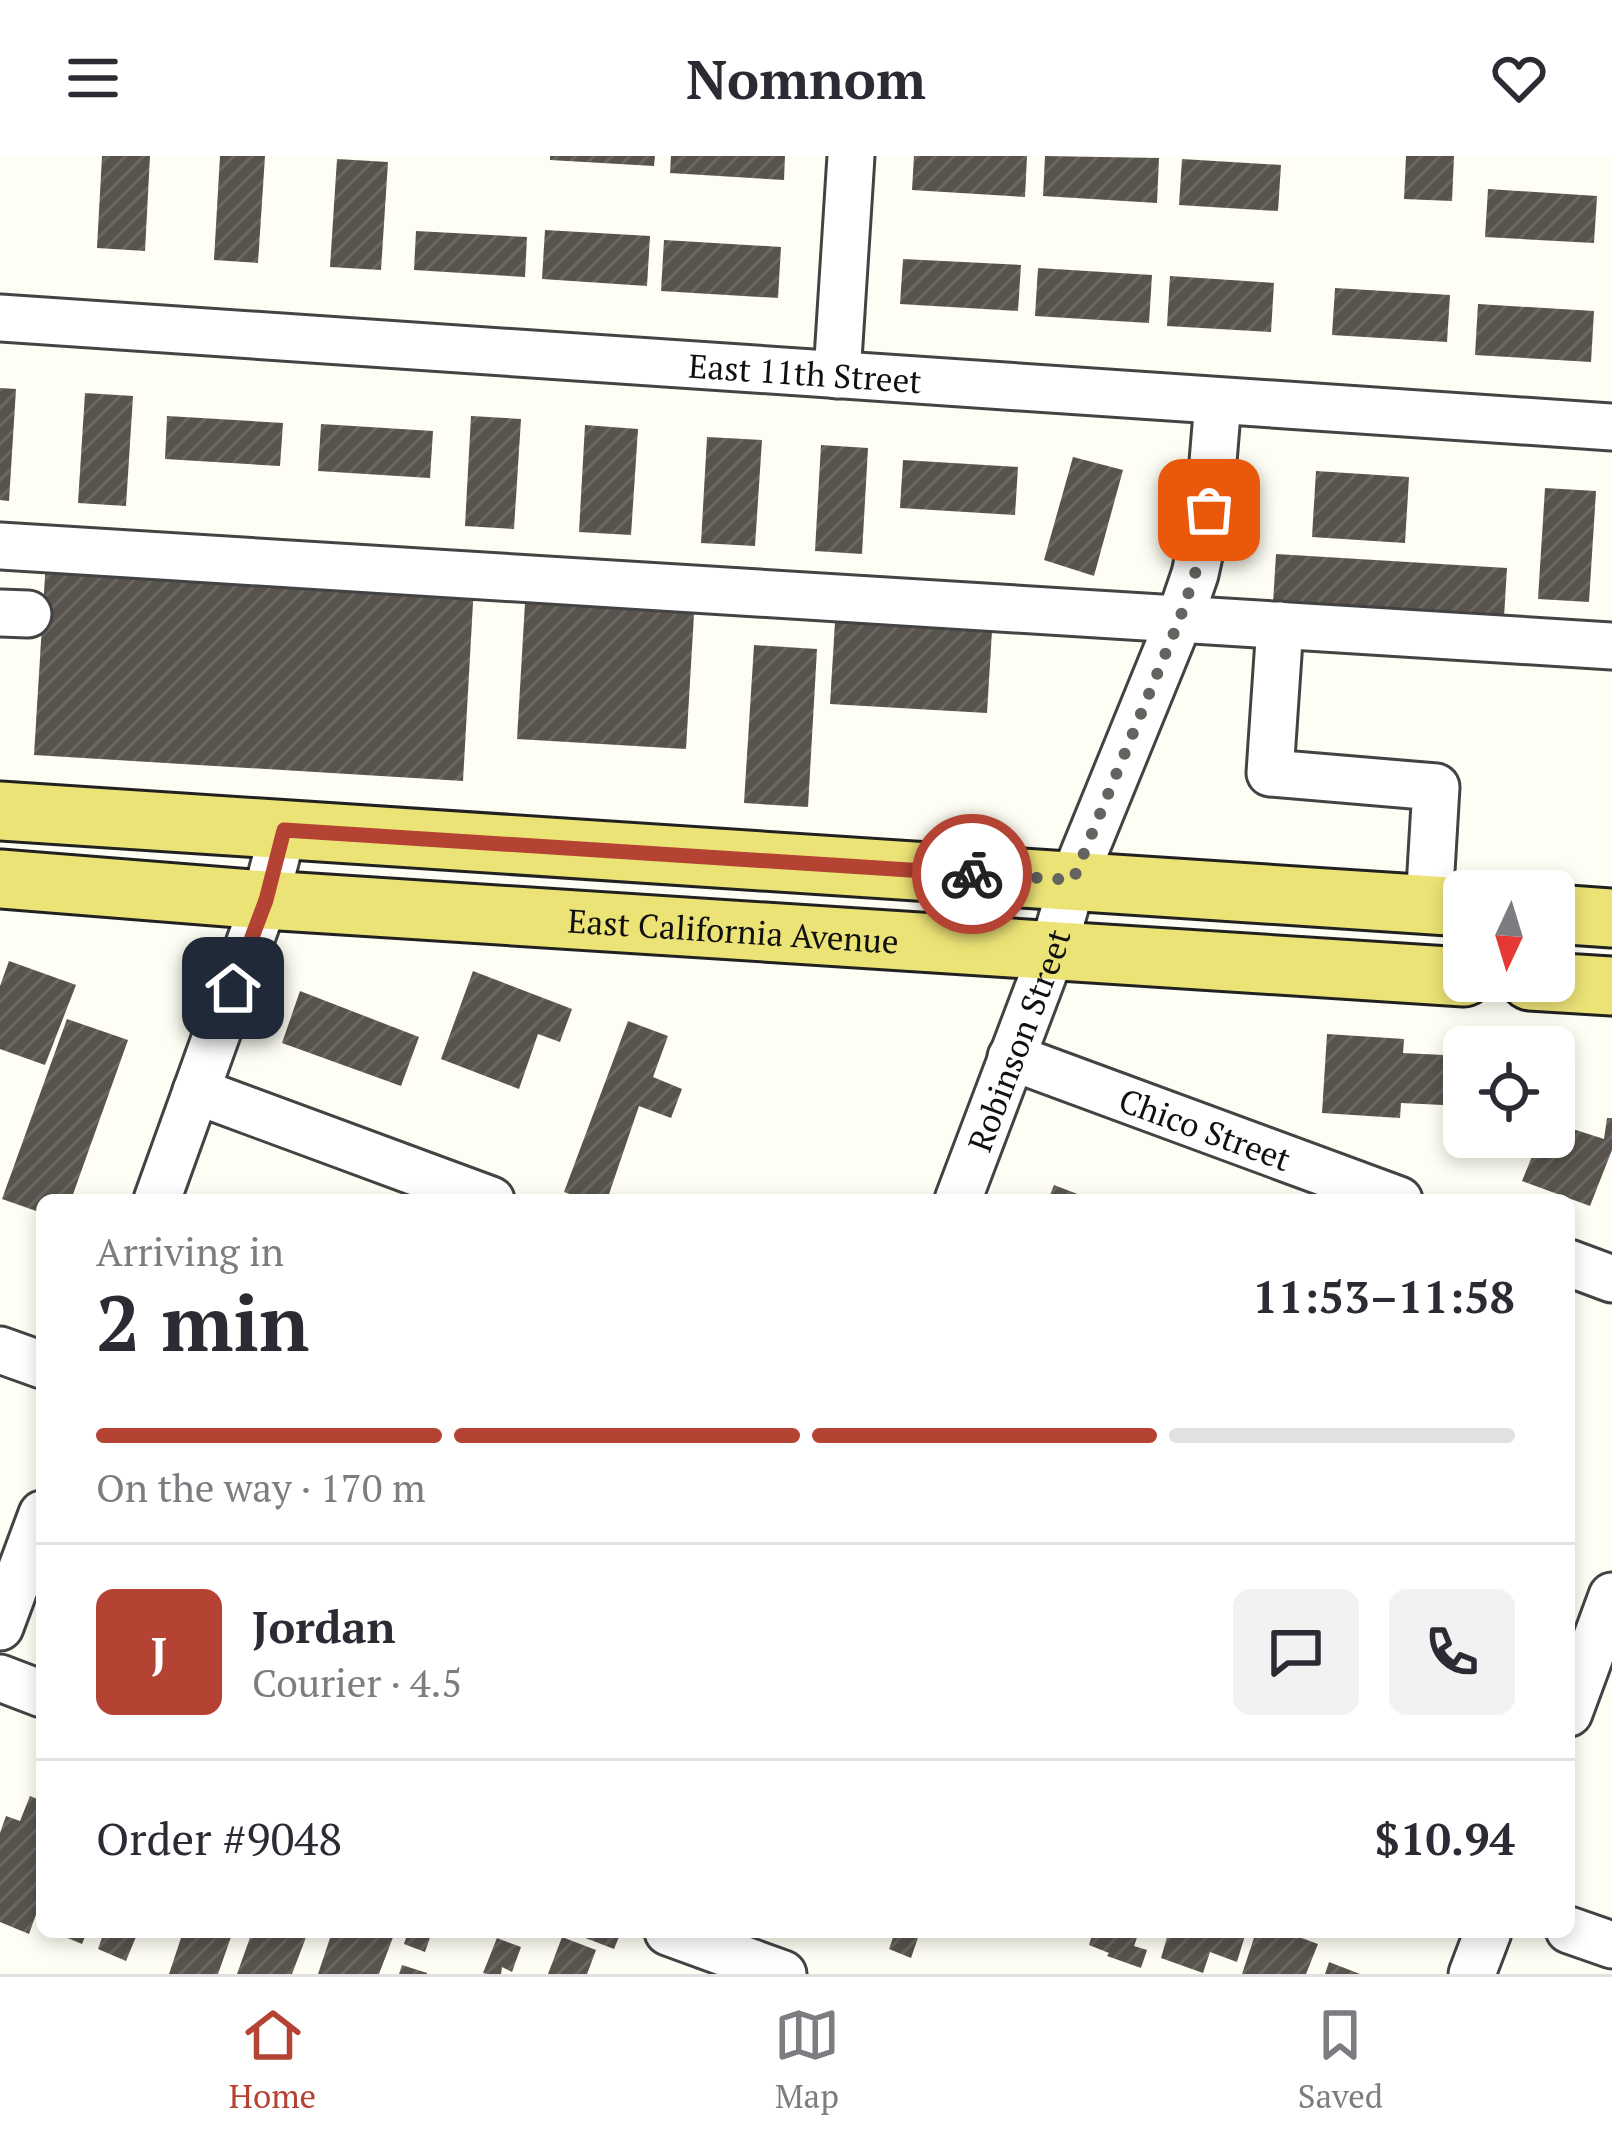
<!DOCTYPE html>
<meta charset="utf-8">
<style>
:root{--surface:#fff;--page:#f2f2f3;--text:#2b2b33;--muted:#7c7c81;--line:#e1e1e2;--accent:#b44334}
body{margin:0;font-family:"PT Serif",serif;background:var(--page);color:var(--text);height:100vh;display:flex;flex-direction:column;font-size:45px;white-space:nowrap}
*{box-sizing:border-box;margin:0}
p{font-size:39px;color:var(--muted)}
.icon{flex:none;width:66px;height:66px;fill:none;stroke:currentColor;stroke-width:2;stroke-linecap:round;stroke-linejoin:round}
.map{position:relative;flex:1;overflow:hidden}
.sheet{position:absolute;left:36px;top:1038px;width:1539px;height:744px;display:flex;flex-direction:column;background:var(--surface);border-radius:18px;box-shadow:0 6px 18px #0003}
.sheet>*{flex:none}
.needle{width:78px;rotate:184deg}
.fabs{position:absolute;left:1443px;top:714px;display:grid;gap:24px}
.fabs a{display:grid;place-items:center;width:132px;height:132px;border-radius:18px;background:var(--surface);box-shadow:0 6px 18px #0003;font-size:60px}
.pin{position:absolute;display:grid;place-items:center;width:102px;height:102px;color:#fff;margin:-51px;border-radius:24px;box-shadow:0 6px 18px #0006}
.courier{position:absolute;display:grid;place-items:center;width:120px;height:120px;margin:-60px;border:9px solid #b44334;border-radius:50%;background:#fff;color:#222;box-shadow:0 3px 15px #0007}
.head em{font-style:normal;font-weight:800}
.head div{display:flex;flex-direction:column-reverse}
.head{display:flex;align-items:center;justify-content:space-between;height:204px;padding:0 60px}
h1{font-size:78px;font-weight:800;line-height:90px}
.bar{display:grid;grid-template-columns:repeat(4,1fr);gap:18px 12px;align-content:center;height:144px;padding:0 60px}
.bar i{height:15px;border-radius:9px;background:var(--line)}
.bar .on{background:var(--accent)}
.bar p{grid-column:span 4}
.line{display:flex;align-items:center;gap:30px;padding:0 60px;border-top:3px solid var(--line)}
.line div{flex:1}
.round{display:grid;place-items:center;flex:none;width:126px;height:126px;border-radius:18px;background:var(--page)}
header{display:flex;justify-content:space-between;align-items:center;height:156px;padding:0 60px;background:var(--surface);font-size:54px;font-weight:800}
.menu{display:flex;justify-content:space-around;align-items:center;height:168px;border-top:3px solid var(--line);background:var(--surface);font-size:33px;color:var(--muted)}
.menu a{display:grid;justify-items:center;gap:6px}
.menu .on{color:var(--accent)}
.map>svg:first-child{display:block}
.building{fill:url(#building-hatch)}
.lines{fill:none;stroke-linecap:round;stroke-linejoin:round}
.minor-casing{stroke:#434343;stroke-width:51}
.major-casing{stroke:#212121;stroke-width:63}
.minor{stroke:#fff;stroke-width:45}
.major{stroke:#ece376;stroke-width:57}
.done{stroke:#636360;stroke-width:12;stroke-dasharray:0 21.6}
.route{stroke:#b44334;stroke-width:15}
.labels{text-anchor:middle;dominant-baseline:central;stroke-width:12;stroke-linejoin:round;paint-order:stroke}
.street-label{font-size:33px;fill:#101010;stroke:#fff}
</style>
<header><svg class="icon" aria-label="menu" viewBox="0 0 24 24"><path d="M4 6h16M4 12h16M4 18h16"/></svg>Nomnom<svg class="icon" aria-label="heart" viewBox="0 0 24 24"><path d="M12 20l-8-8c-3-5 5-10 8-4 3-6 11-1 8 4z"/></svg></header>
<div class="map">
<svg width="1612" height="1818" viewBox="0 0 1612 1818">
<defs>
<pattern id="building-hatch" width="6" height="6" patternUnits="userSpaceOnUse" patternTransform="scale(3)"><rect width="6" height="6" fill="#58534d"/><path d="M-1 1l2-2M0 6l6-6M5 7l2-2" fill="none" stroke="#6b6762"/></pattern>
</defs>
<rect width="100%" height="100%" fill="#fefef4"/>
<g class="building">
<polygon points="102,0 150,0 145,95 97,92"/>
<polygon points="220,0 265,0 258,107 214,104"/>
<polygon points="550,0 655,0 654,10 550,4"/>
<polygon points="671,0 785,0 784,24 670,17"/>
<polygon points="914,0 1027,0 1025,41 912,34"/>
<polygon points="1045,0 1159,2 1157,47 1043,40"/>
<polygon points="1406,0 1454,0 1452,45 1404,43"/>
<polygon points="337,3 388,6 381,114 330,111"/>
<polygon points="1182,3 1281,9 1278,55 1179,49"/>
<polygon points="1488,33 1597,40 1594,87 1485,81"/>
<polygon points="545,74 650,80 647,130 542,123"/>
<polygon points="416,75 527,81 525,121 414,114"/>
<polygon points="664,84 781,91 778,142 661,135"/>
<polygon points="903,103 1021,109 1018,155 900,148"/>
<polygon points="1038,112 1152,119 1149,167 1035,160"/>
<polygon points="1170,120 1274,127 1271,176 1167,170"/>
<polygon points="1335,132 1450,139 1447,186 1332,179"/>
<polygon points="1478,148 1594,155 1591,206 1475,199"/>
<polygon points="0,232 16,233 9,345 0,344"/>
<polygon points="85,237 133,240 126,350 78,347"/>
<polygon points="167,260 283,267 280,310 165,303"/>
<polygon points="471,260 521,263 514,373 465,370"/>
<polygon points="321,268 433,275 430,322 318,315"/>
<polygon points="585,269 638,273 631,379 579,376"/>
<polygon points="707,281 762,284 755,390 701,387"/>
<polygon points="821,289 868,292 862,398 815,395"/>
<polygon points="1073,301 1123,314 1094,420 1044,404"/>
<polygon points="903,304 1018,311 1015,359 900,352"/>
<polygon points="1316,315 1409,321 1405,387 1312,381"/>
<polygon points="1545,332 1596,335 1589,446 1538,443"/>
<polygon points="1276,398 1507,412 1504,461 1273,447"/>
<polygon points="46,404 474,429 463,625 34,599"/>
<polygon points="525,447 694,458 686,593 517,583"/>
<polygon points="835,466 992,475 987,557 830,548"/>
<polygon points="754,489 817,493 808,651 744,647"/>
<polygon points="9,805 76,829 45,909 0,893 0,830"/>
<polygon points="473,815 572,853 560,886 538,878 519,933 441,903"/>
<polygon points="300,835 419,881 401,930 282,887"/>
<polygon points="67,863 128,884 71,1044 42,1044 42,1057 2,1043"/>
<polygon points="628,865 668,880 653,921 682,933 671,962 639,950 607,1044 587,1044 564,1036"/>
<polygon points="1327,878 1404,883 1403,897 1464,900 1464,950 1401,947 1400,962 1322,957"/>
<polygon points="1607,962 1612,962 1612,994 1590,1050 1522,1025 1540,981 1554,981 1554,967 1604,983"/>
<polygon points="1054,1029 1093,1044 1048,1044"/>
<polygon points="30,1640 42,1645 42,1742 29,1778 0,1766 0,1677 6,1660 20,1665"/>
<polygon points="53,1776 87,1776 82,1788"/>
<polygon points="104,1776 138,1776 126,1805 98,1793"/>
<polygon points="183,1776 216,1776 231,1781 218,1818 169,1818"/>
<polygon points="252,1776 308,1776 292,1818 237,1818"/>
<polygon points="332,1776 355,1782 357,1776 395,1776 379,1818 318,1818"/>
<polygon points="408,1776 432,1776 425,1796 404,1788"/>
<polygon points="570,1776 621,1776 614,1793"/>
<polygon points="895,1776 920,1776 911,1802 889,1793"/>
<polygon points="1093,1776 1139,1776 1134,1790 1147,1794 1141,1812 1107,1800 1109,1797 1089,1789"/>
<polygon points="1185,1776 1246,1776 1237,1806 1210,1796 1203,1817 1161,1802 1168,1778 1183,1782"/>
<polygon points="1256,1776 1285,1776 1318,1788 1306,1818 1242,1818"/>
<polygon points="562,1781 596,1794 587,1818 548,1818"/>
<polygon points="497,1782 521,1791 512,1816 502,1811 501,1818 487,1818 483,1817"/>
<polygon points="1329,1806 1360,1818 1325,1818"/>
<polygon points="402,1809 427,1817 427,1818 399,1818"/>
</g>
<g class="lines">
<g class="minor-casing">
<g id="minor">
<path id="s1" d="M0,162L1612,271"/>
<polyline points="837,219 851,0"/>
<polyline points="0,390 1612,490"/>
<polyline points="0,457 28,458"/>
<polyline points="1280,469 1270,617 1436,631 1429,749"/>
<path id="s2" d="M1011,901L1399,1044"/>
<polyline points="196,935 491,1044"/>
<polyline points="157,1044 265,744 283,675"/>
<path id="s3" d="M958,1044L1053,793L1073,724L1180,462L1195,418L1209,354L1218,245"/>
<polyline points="1569,1107 1612,1123"/>
<polyline points="0,1194 42,1209"/>
<polyline points="0,1471 42,1358"/>
<polyline points="0,1522 42,1538"/>
<polyline points="1569,1557 1612,1440"/>
<polyline points="1569,1774 1612,1789"/>
<polyline points="668,1776 783,1818"/>
<polyline points="1472,1818 1488,1776"/>
</g>
</g>
<g class="major-casing">
<g id="major">
<polyline points="0,655 1464,751"/>
<path id="s4" d="M0,723L265,744L1464,821"/>
<polyline points="1554,758 1612,762"/>
<polyline points="1530,825 1612,830"/>
</g>
</g>
<use href="#minor" class="minor"/>
<use href="#major" class="major"/>
</g>
<g class="lines">
<polyline class="done" points="972,718 1073,724 1180,462 1195,418 1209,354"/>
<polyline class="route" points="233,832 266,744 284,674 972,718"/>
</g>
<g class="labels">
<g class="street-label">
<text stroke="none"><textPath href="#s1" startOffset="807">East 11th Street</textPath></text>
<text stroke="none"><textPath href="#s4" startOffset="735">East California Avenue</textPath></text>
<text stroke="none"><textPath href="#s3" startOffset="171">Robinson Street</textPath></text>
<text stroke="none"><textPath href="#s2" startOffset="207">Chico Street</textPath></text>
</g>
</g>
</svg>
<div class="fabs">
<a><svg class="needle" viewBox="-14 -14 28 28"><path d="M0-13l5 13h-10z" fill="#e53935"/><path d="M0 13l5-13h-10z" fill="#7c7c81"/></svg></a>
<a><svg class="icon" aria-label="locate" viewBox="0 0 24 24"><circle cx="12" cy="12" r="6"/><path d="M12 2v4M12 18v4M2 12h4M18 12h4"/></svg></a>
</div>
<div class="pin" style="left:1209px;top:354px;background:#ea580c"><svg class="icon" aria-label="bag" viewBox="0 0 24 24"><path d="M5 8h14l-1 12H6zM9 8a3 3 0 0 1 6 0"/></svg></div>
<div class="pin" style="left:233px;top:832px;background:#1f2937"><svg class="icon" aria-label="home" viewBox="0 0 24 24"><path d="M3 11l9-7 9 7M6 9v11h12V9"/></svg></div>
<div class="courier" style="left:972px;top:718px"><svg class="icon" aria-label="bike" viewBox="0 0 24 24"><circle cx="6" cy="16" r="4"/><circle cx="18" cy="16" r="4"/><path d="M6 16l4-8h5l3 8M10 8l3 8H6M13 5h3"/></svg></div>
<section class="sheet">
<div class="head"><div><h1>2 min</h1><p>Arriving in</p></div><em>11:53–11:58</em></div>
<div class="bar"><i class="on"></i><i class="on"></i><i class="on"></i><i></i><p>On the way · 170 m</p></div>
<div class="line" style="height:216px"><b class="round" style="background:var(--accent);color:#fff">J</b><div><b>Jordan</b><p>Courier · 4.5</p></div><a class="round"><svg class="icon" aria-label="chat" viewBox="0 0 24 24"><path d="M4 5h16v11H9l-5 4z"/></svg></a><a class="round"><svg class="icon" aria-label="phone" viewBox="0 0 24 24"><path d="M5 4h4l2 5-3 2q2 4 5 5l2-3 5 2v4C11 20 4 13 5 4z"/></svg></a></div>
<div class="line" style="height:156px"><div>Order #9048</div><b>$10.94</b></div>
</section>
</div>
<nav class="menu">
<a class="on"><svg class="icon" aria-label="home" viewBox="0 0 24 24"><path d="M3 11l9-7 9 7M6 9v11h12V9"/></svg>Home</a>
<a><svg class="icon" aria-label="map" viewBox="0 0 24 24"><path d="M3 6l6-2 6 2 6-2v14l-6 2-6-2-6 2zM9 4v14M15 6v14"/></svg>Map</a>
<a><svg class="icon" aria-label="saved" viewBox="0 0 24 24"><path d="M7 4h10v16l-5-4-5 4z"/></svg>Saved</a>
</nav>
